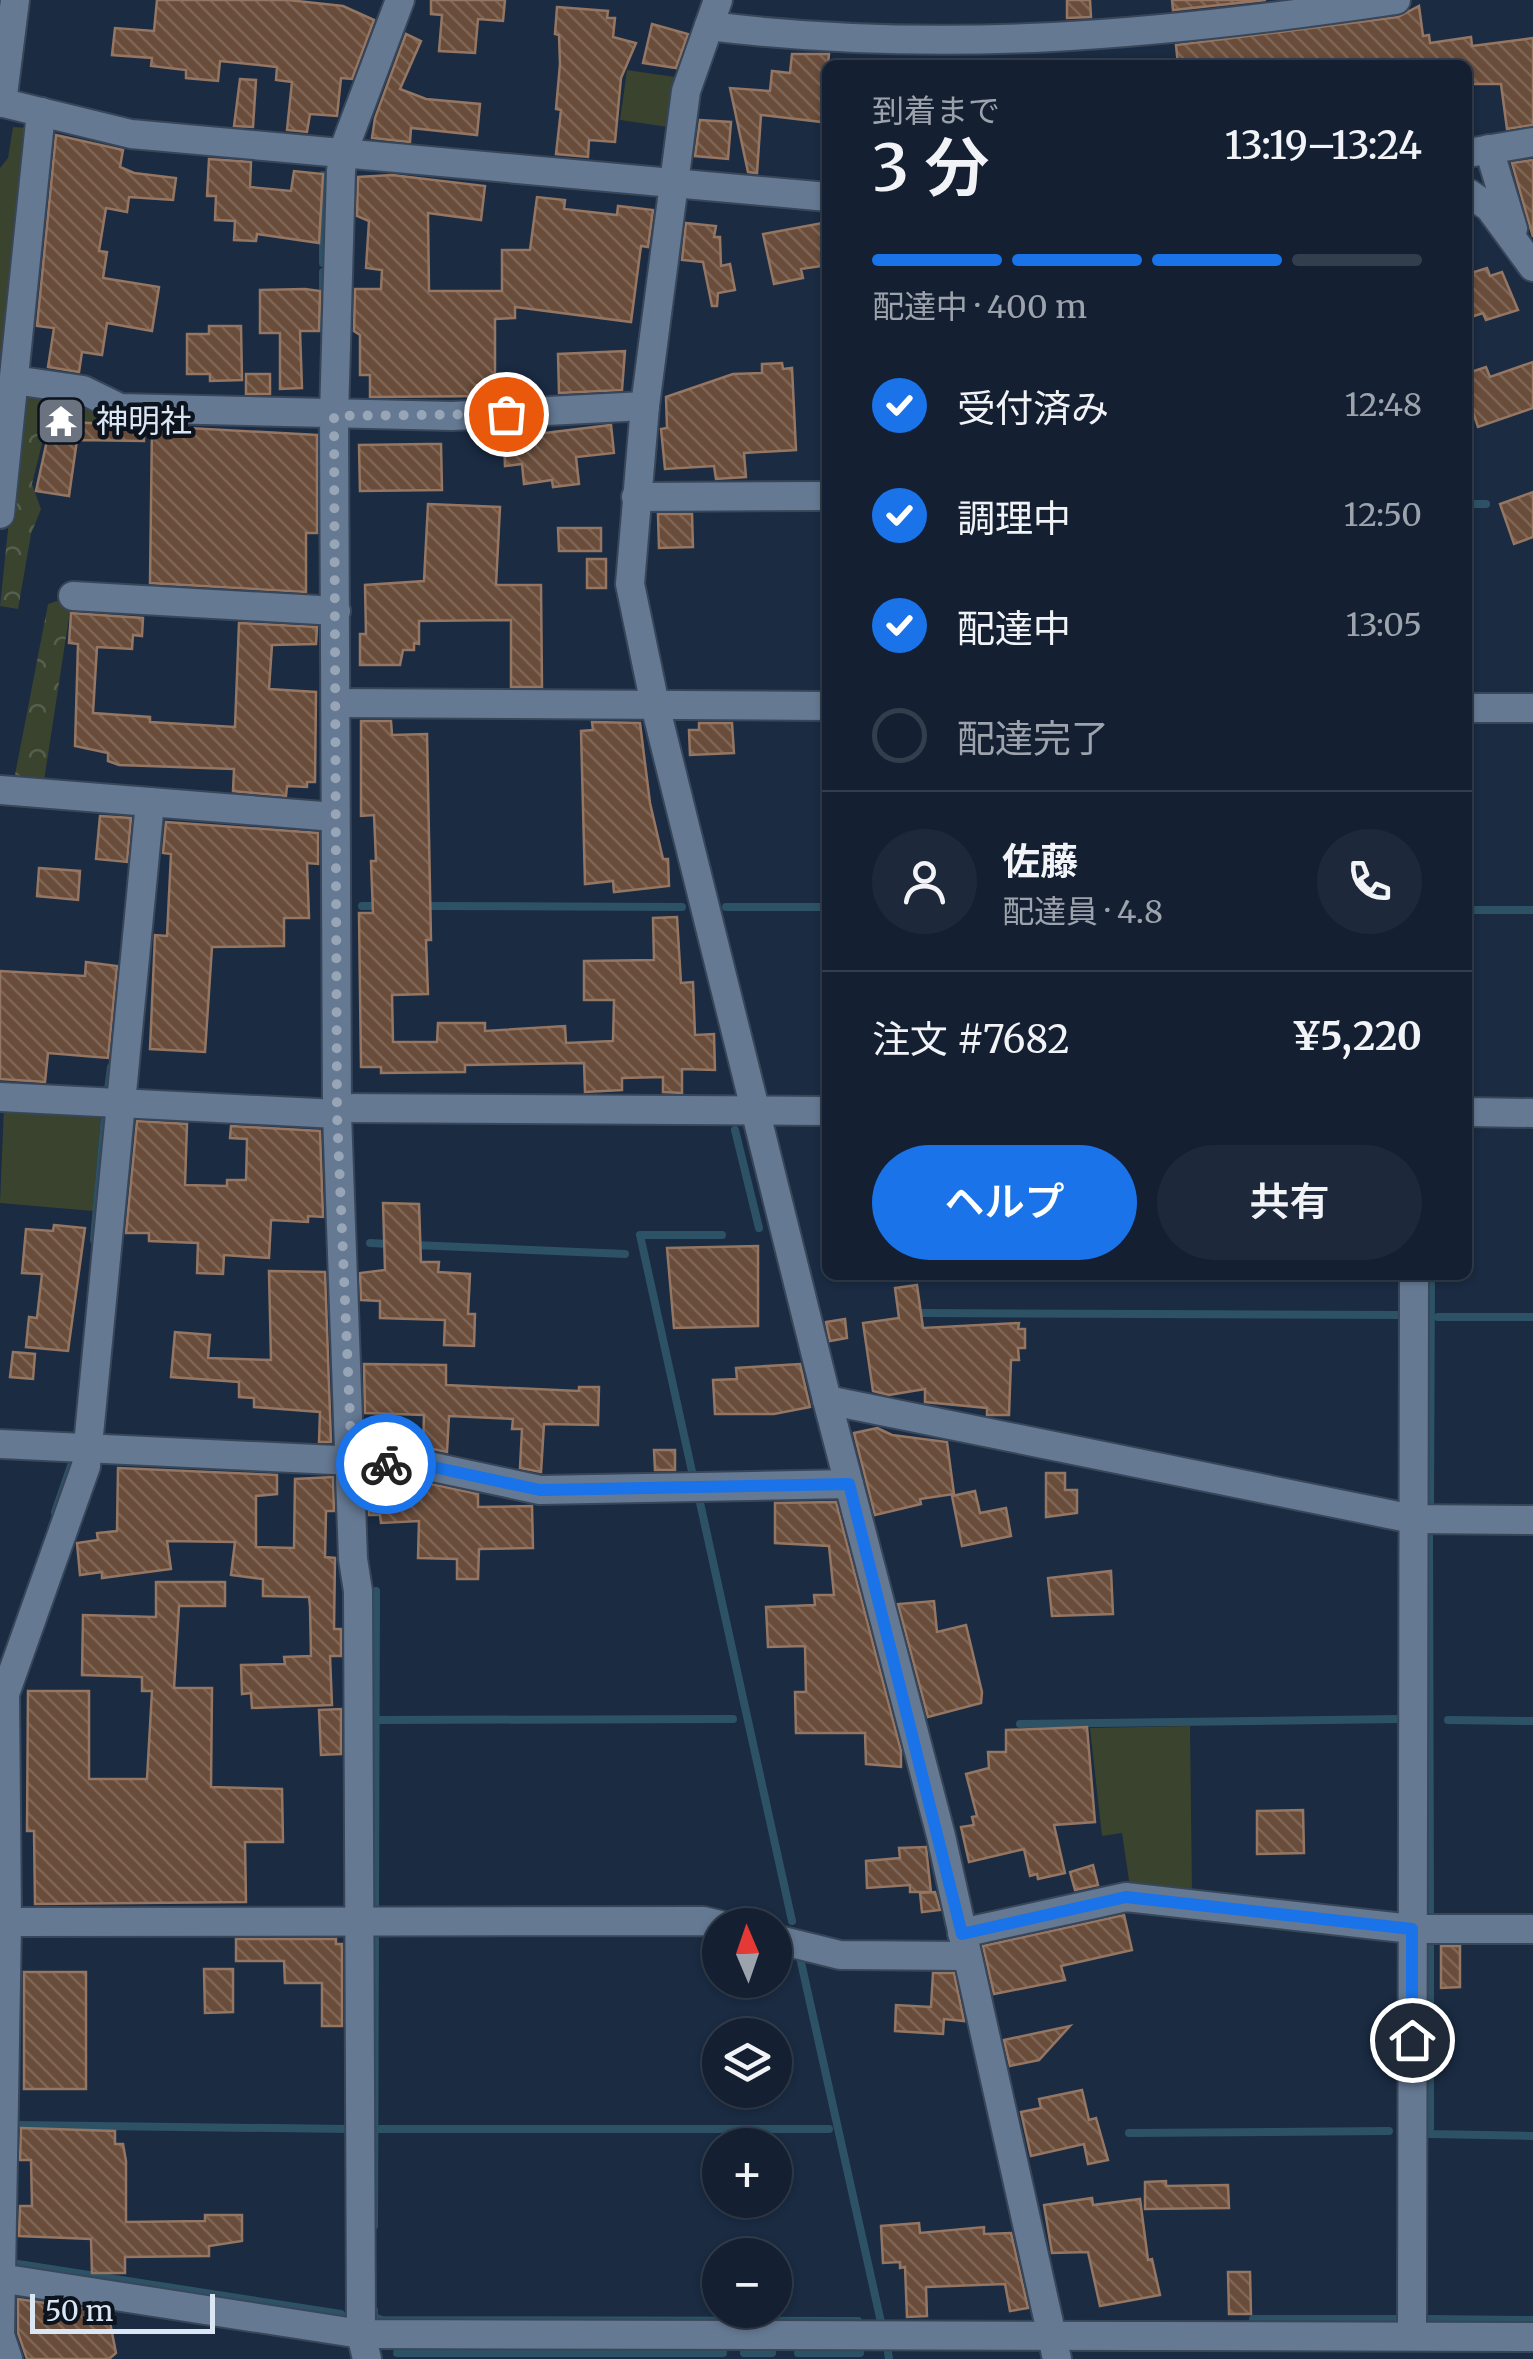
<!DOCTYPE html>
<html lang="ja">
<meta charset="utf-8">
<style>
:root{--surface:#142032;--page:#1d283a;--text:#f1f3f6;--muted:#9da3ac;--line:#333e4d;--accent:#1a73e8}
body{margin:0;font-family:Merriweather,"Noto Sans JP",serif;background:var(--page);color:var(--text);height:100vh;display:flex;flex-direction:column;font-size:38px;white-space:nowrap}
*{box-sizing:border-box;margin:0}
p{font-size:32px;color:var(--muted)}
.icon{flex:none;width:55px;height:55px;fill:none;stroke:currentColor;stroke-width:2;stroke-linecap:round;stroke-linejoin:round}
.map{position:relative;flex:1;overflow:hidden}
.side{position:absolute;left:822px;top:60px;width:650px;height:1220px;display:flex;flex-direction:column;background:var(--surface);border-radius:15px;box-shadow:0 2px 8px #0004,0 0 0 2px var(--line)}
.side>*{flex:none}
.needle{width:65px;rotate:358deg}
.tools{position:absolute;left:702px;top:1908px;display:grid;gap:20px}
.tools a{display:grid;place-items:center;width:90px;height:90px;border-radius:50%;background:var(--surface);box-shadow:0 2px 8px #0004,0 0 0 2px var(--line);font-size:50px}
.scale{position:absolute;left:30px;bottom:25px;width:185px;box-sizing:border-box;padding-left:10px;border:5px solid #dbe6f5;border-top:0;font-size:28px;line-height:35px;white-space:nowrap;color:#dbe6f5;-webkit-text-stroke:8px #0c131d;paint-order:stroke}
.pin{position:absolute;display:grid;place-items:center;width:85px;height:85px;color:#fff;margin:-42px;border:5px solid #fff;border-radius:50%;box-shadow:0 2px 10px #0007}
.courier{position:absolute;display:grid;place-items:center;width:100px;height:100px;margin:-50px;border:8px solid #1a73e8;border-radius:50%;background:#fff;color:#222;box-shadow:0 2px 12px #0007}
.headline em{font-style:normal;font-weight:600}
.headline div{display:flex;flex-direction:column-reverse}
.headline{display:flex;align-items:center;justify-content:space-between;height:170px;padding:0 50px}
h1{font-size:65px;font-weight:600;line-height:75px}
.bar{display:grid;grid-template-columns:repeat(4,1fr);gap:15px 10px;align-content:center;height:120px;padding:0 50px}
.bar i{height:12px;border-radius:8px;background:var(--line)}
.bar .on{background:var(--accent)}
.bar p{grid-column:span 4}
.line{display:flex;align-items:center;gap:25px;padding:0 50px;border-top:2px solid var(--line)}
.line div{flex:1}
.round{display:grid;place-items:center;flex:none;width:105px;height:105px;border-radius:52px;background:var(--page)}
ol{padding:0 50px;list-style:none}
li{display:flex;align-items:center;gap:30px;height:110px}
li p{margin-inline-start:auto}
li .icon{padding:10px;border-radius:50%;background:var(--accent);color:#fff;stroke-width:4}
li:last-child{color:var(--muted)}
li i{width:55px;height:55px;border:5px solid var(--line);border-radius:50%}
.button{display:flex;gap:20px;margin-top:auto;padding:20px 50px}
.button a{flex:1;height:115px;border-radius:60px;background:var(--accent);color:#fff;font-size:40px;font-weight:600;line-height:115px;text-align:center}
.button a+a{background:var(--page);color:var(--text)}
.map>svg:first-child{display:block}
.green{fill:#3a432e}
.forest{fill:url(#forest-crowns)}
.lines{fill:none;stroke-linecap:round;stroke-linejoin:round}
.stream{stroke:#2d5265;stroke-width:8}
.building{fill:url(#building-back-hatch);stroke:#947663;stroke-width:2.5}
.street-casing{stroke:#384659;stroke-width:32}
.street{stroke:#657993;stroke-width:28}
.done{stroke:#97a5b6;stroke-width:10;stroke-dasharray:0 18}
.route{stroke:#1a73e8;stroke-width:12}
.labels{text-anchor:middle;dominant-baseline:central;stroke-width:9;stroke-linejoin:round;paint-order:stroke}
.poi-label{font-size:32px;fill:#dbe6f5;stroke:#0c131d;text-anchor:start}
</style>
<div class="map">
<svg width="1533" height="2359" viewBox="0 0 1533 2359">
<defs>
<pattern id="forest-crowns" width="20" height="18" patternUnits="userSpaceOnUse" patternTransform="scale(2.5)"><rect width="20" height="18" fill="#3a432e"/><path d="M2 6a3 3 0 1 1 6 0M12 15a3 3 0 1 1 6 0" fill="none" stroke="#565e4d"/></pattern>
<pattern id="building-back-hatch" width="6" height="6" patternUnits="userSpaceOnUse" patternTransform="scale(2.5)"><rect width="6" height="6" fill="#694c3a"/><path d="M-1 5l2 2M0 0l6 6M5-1l2 2" fill="none" stroke="#7e6657"/></pattern>
</defs>
<rect width="100%" height="100%" fill="#1a2b42"/>
<g class="green">
<polygon points="627,70 682,78 675,128 620,120"/>
<polygon points="13,127 30,128 0,448 0,168 8,158"/>
<polygon points="4,1106 101,1114 93,1211 0,1203"/>
<polygon points="1190,1726 1192,1894 1130,1887 1122,1833 1102,1836 1090,1728"/>
</g>
<g class="forest">
<polygon points="23,387 101,409 97,435 76,429 74,408 51,407 32,484 41,509 31,534 18,609 0,606"/>
<polygon points="57,601 71,604 44,781 14,780 48,604"/>
</g>
<g class="lines">
<g class="stream">
<polyline points="323,175 323,263"/>
<polyline points="323,329 323,272"/>
<polyline points="1468,504 1486,504"/>
<polyline points="362,906 382,906"/>
<polyline points="421,906 682,907"/>
<polyline points="726,907 828,907"/>
<polyline points="1468,910 1533,910"/>
<polyline points="108,1090 111,1067"/>
<polyline points="735,1130 759,1228"/>
<polyline points="94,1240 105,1115"/>
<polyline points="370,1243 390,1244"/>
<polyline points="414,1245 625,1254"/>
<polyline points="923,1313 1401,1315"/>
<polyline points="1438,1317 1533,1317"/>
<polyline points="693,1476 640,1235 722,1235"/>
<polyline points="699,1498 792,1921"/>
<polyline points="1430,1508 1431,1275"/>
<polyline points="55,1512 73,1460"/>
<polyline points="1429,1529 1430,1915"/>
<polyline points="375,1720 733,1719"/>
<polyline points="1448,1720 1533,1721"/>
<polyline points="1020,1724 1401,1719"/>
<polyline points="375,1914 376,1591"/>
<polyline points="1430,1944 1430,2134 1533,2136"/>
<polyline points="799,1953 881,2322"/>
<polyline points="18,2125 349,2129"/>
<polyline points="380,2129 829,2129"/>
<polyline points="1129,2133 1389,2131"/>
<polyline points="374,2226 375,1936"/>
<polyline points="18,2264 341,2314"/>
<polyline points="374,2310 374,2317 382,2320 858,2321"/>
<polyline points="1253,2319 1400,2319"/>
<polyline points="1429,2319 1533,2320"/>
<polyline points="888,2352 889,2359"/>
<polyline points="397,2353 723,2353"/>
<polyline points="744,2353 772,2353"/>
<polyline points="798,2353 860,2353"/>
</g>
</g>
<g class="building">
<polygon points="157,0 288,0 343,6 374,20 352,79 341,78 337,116 310,114 307,132 287,130 292,82 276,80 277,67 220,61 218,81 186,78 186,70 151,66 152,58 112,55 115,28 154,31"/>
<polygon points="431,0 505,0 503,21 478,19 475,53 439,51 442,15 431,14"/>
<polygon points="1067,0 1090,0 1091,17 1067,18"/>
<polygon points="1172,0 1266,0 1173,10"/>
<polygon points="1419,6 1423,36 1429,35 1430,43 1471,37 1472,46 1533,38 1533,125 1507,129 1501,84 1468,84 1468,65 1178,65 1176,45 1398,17"/>
<polygon points="557,7 608,11 607,18 615,18 613,37 636,43 621,78 615,142 589,140 588,157 556,154 561,110 556,109 560,64 559,35 555,34"/>
<polygon points="652,24 688,34 676,68 643,63"/>
<polygon points="406,34 421,41 400,89 426,99 480,104 477,135 411,128 410,142 372,138 375,118"/>
<polygon points="792,54 829,54 822,122 761,115 757,173 748,172 730,88 770,91 772,71 790,73"/>
<polygon points="240,79 256,80 253,127 234,126"/>
<polygon points="700,120 731,122 728,159 695,156"/>
<polygon points="56,135 123,150 120,167 134,173 176,178 173,200 129,197 127,212 106,208 99,251 107,252 103,278 159,287 152,331 107,323 102,355 82,352 79,372 48,367 54,328 37,326"/>
<polygon points="209,159 251,162 250,187 291,191 294,171 323,174 319,243 257,234 256,241 234,240 235,221 215,220 216,196 207,196"/>
<polygon points="1533,160 1533,237 1512,163"/>
<polygon points="392,175 485,186 481,220 428,213 429,291 502,291 502,250 530,250 537,197 565,200 564,209 617,215 618,206 653,210 648,247 641,246 631,322 515,307 515,318 495,319 495,396 370,397 370,375 360,375 360,335 354,331 355,289 381,289 382,270 366,268 369,221 357,216 358,177"/>
<polygon points="828,222 828,265 801,269 803,278 774,284 763,234"/>
<polygon points="686,223 716,226 714,237 720,237 721,266 730,264 735,290 718,293 717,306 712,306 703,262 682,260"/>
<polygon points="1487,268 1490,276 1502,272 1518,310 1486,320 1483,313 1468,318 1468,274"/>
<polygon points="305,289 320,291 319,331 300,331 302,388 280,389 280,333 260,333 260,290"/>
<polygon points="209,326 241,326 242,380 210,381 210,374 187,374 187,334 209,334"/>
<polygon points="625,351 622,390 559,393 558,354"/>
<polygon points="1533,362 1533,408 1478,427 1468,397 1468,373 1486,367 1490,377"/>
<polygon points="782,363 783,369 792,368 796,450 744,453 746,477 716,479 714,466 665,469 661,429 667,428 666,397 733,374 762,373 762,364"/>
<rect x="246" y="374" width="24" height="20"/>
<polygon points="55,404 74,406 71,422 144,426 144,441 77,440 69,496 36,491"/>
<polygon points="611,425 614,453 576,457 579,484 553,487 552,480 524,484 522,464 505,466 504,438"/>
<polygon points="152,426 317,435 317,533 306,533 306,592 150,583"/>
<polygon points="428,444 441,444 442,490 360,491 359,445"/>
<polygon points="1533,492 1533,537 1514,544 1500,504"/>
<polygon points="428,504 500,507 496,585 541,585 542,687 511,687 511,620 419,621 419,644 414,643 414,650 403,650 400,665 360,665 360,634 366,634 365,585 424,581"/>
<polygon points="658,514 692,514 693,547 659,548"/>
<polygon points="558,528 601,528 601,551 559,551"/>
<rect x="587" y="559" width="19" height="29"/>
<polygon points="71,613 143,618 142,636 133,635 132,649 97,647 93,713 150,717 150,722 235,727 239,623 317,627 316,644 272,645 269,689 316,692 315,782 307,782 307,787 287,786 286,796 233,791 234,769 119,765 108,761 108,753 75,746 78,644 69,643"/>
<polygon points="361,721 391,721 392,735 427,734 431,940 426,940 428,994 392,995 393,1042 437,1042 438,1023 485,1023 485,1031 565,1026 566,1043 613,1041 614,1000 584,1000 584,961 654,960 653,918 677,917 681,983 693,982 695,1035 714,1034 715,1070 682,1069 682,1093 663,1092 663,1077 622,1078 622,1090 585,1092 584,1063 465,1065 465,1072 381,1073 381,1067 361,1067 359,913 373,913 371,861 376,861 374,815 361,816"/>
<polygon points="592,722 640,723 650,803 663,859 668,859 669,886 614,892 613,881 585,884 581,731 593,730"/>
<polygon points="699,723 732,723 734,753 690,755 689,730 699,730"/>
<polygon points="100,816 131,818 127,862 96,859"/>
<polygon points="166,822 318,833 318,864 307,863 309,918 284,918 284,946 212,947 205,1052 150,1049 155,935 167,936 171,854 163,853"/>
<polygon points="39,868 80,871 78,900 37,896"/>
<polygon points="86,962 117,966 108,1058 48,1053 45,1082 0,1079 0,971 85,976"/>
<polygon points="137,1121 187,1124 185,1185 227,1186 227,1180 246,1180 247,1139 230,1138 231,1126 320,1131 323,1217 308,1216 308,1222 271,1220 269,1258 224,1255 223,1274 197,1273 198,1243 149,1241 149,1233 126,1233"/>
<polygon points="383,1203 419,1204 421,1262 439,1262 438,1272 470,1274 468,1314 475,1314 474,1346 444,1345 445,1320 380,1318 380,1301 361,1300 360,1273 385,1270"/>
<polygon points="54,1225 85,1228 68,1351 26,1347 29,1317 37,1318 42,1274 22,1273 26,1229 53,1231"/>
<polygon points="758,1246 758,1326 674,1328 667,1248"/>
<polygon points="269,1271 325,1272 331,1442 319,1442 320,1412 254,1407 254,1398 239,1397 239,1382 171,1377 175,1332 210,1335 208,1358 271,1360"/>
<polygon points="917,1285 923,1328 1019,1323 1018,1329 1025,1329 1025,1348 1018,1348 1019,1360 1011,1360 1009,1415 987,1415 987,1408 925,1402 925,1389 889,1395 873,1391 863,1323 899,1318 895,1288"/>
<polygon points="845,1319 847,1338 830,1341 826,1322"/>
<polygon points="13,1352 35,1354 33,1379 10,1377"/>
<polygon points="364,1364 446,1365 446,1385 579,1391 579,1387 599,1387 598,1425 544,1424 541,1472 520,1468 522,1429 512,1429 513,1419 449,1416 447,1452 423,1447 424,1415 365,1413"/>
<polygon points="800,1364 810,1407 774,1414 715,1414 713,1380 737,1379 736,1368"/>
<polygon points="877,1428 892,1435 947,1442 954,1494 920,1499 921,1504 875,1515 854,1433"/>
<polygon points="654,1450 675,1450 675,1470 655,1470"/>
<polygon points="118,1468 277,1475 277,1494 256,1496 256,1547 294,1548 295,1479 333,1477 334,1511 326,1511 325,1557 335,1558 334,1629 341,1629 341,1656 330,1656 332,1705 252,1708 251,1693 242,1694 241,1665 285,1664 284,1657 311,1656 310,1606 309,1597 263,1596 263,1579 231,1575 235,1542 167,1541 171,1569 102,1578 102,1572 80,1575 77,1543 98,1540 97,1533 117,1531"/>
<polygon points="1046,1473 1065,1473 1065,1490 1077,1490 1077,1513 1046,1517"/>
<polygon points="368,1479 417,1481 478,1494 478,1507 532,1506 533,1548 479,1549 478,1579 457,1579 457,1559 418,1558 419,1521 381,1523 380,1515 369,1515"/>
<polygon points="975,1491 980,1513 1006,1508 1011,1536 962,1546 952,1496"/>
<polygon points="836,1502 901,1751 901,1767 866,1764 865,1733 796,1733 795,1692 806,1692 805,1646 768,1647 766,1607 815,1605 814,1595 834,1595 829,1546 775,1543 775,1503"/>
<polygon points="1111,1571 1113,1614 1052,1616 1048,1578"/>
<polygon points="156,1582 225,1582 225,1606 179,1606 174,1688 212,1688 211,1787 282,1789 283,1842 245,1842 246,1902 35,1904 34,1831 27,1831 28,1691 89,1691 89,1779 147,1779 152,1691 142,1691 142,1677 82,1675 83,1615 156,1617"/>
<polygon points="934,1601 937,1632 966,1625 982,1692 981,1703 928,1717 898,1604"/>
<polygon points="341,1709 341,1754 321,1755 319,1710"/>
<polygon points="1087,1727 1095,1822 1054,1825 1065,1873 1038,1879 1037,1874 1030,1876 1024,1849 969,1862 961,1827 974,1825 972,1817 977,1816 966,1774 989,1768 988,1752 1006,1752 1006,1730"/>
<polygon points="1303,1810 1304,1853 1257,1854 1257,1811"/>
<polygon points="926,1847 931,1892 910,1892 910,1885 867,1888 866,1861 900,1858 899,1848"/>
<polygon points="1093,1865 1098,1885 1075,1890 1070,1872"/>
<polygon points="935,1892 940,1910 922,1912 920,1893"/>
<polygon points="1124,1915 1132,1950 1061,1966 1065,1980 994,1994 983,1946"/>
<polygon points="236,1939 336,1939 336,1944 342,1944 342,2026 322,2026 322,1983 285,1983 284,1961 236,1961"/>
<polygon points="1441,1946 1460,1946 1460,1987 1441,1988"/>
<polygon points="204,1969 233,1969 233,2012 205,2013"/>
<rect x="24" y="1972" width="62" height="117"/>
<polygon points="933,1973 954,1973 964,2021 944,2019 943,2034 895,2031 896,2005 931,2007"/>
<polygon points="1070,2026 1039,2060 1010,2066 1004,2040"/>
<polygon points="1082,2090 1089,2120 1096,2118 1108,2160 1088,2164 1084,2144 1031,2156 1021,2112 1041,2108 1039,2099"/>
<polygon points="21,2128 115,2131 115,2144 123,2144 126,2161 126,2222 205,2221 205,2215 242,2215 242,2241 209,2246 209,2256 125,2257 125,2273 92,2273 91,2239 19,2236 20,2206 32,2206 31,2160 20,2160"/>
<polygon points="1166,2181 1166,2186 1228,2185 1229,2208 1145,2209 1145,2182"/>
<polygon points="1092,2198 1093,2205 1140,2199 1148,2260 1152,2259 1160,2295 1100,2306 1088,2252 1052,2253 1044,2205"/>
<polygon points="919,2223 920,2233 984,2227 984,2234 1011,2233 1028,2308 1010,2311 1005,2284 926,2287 927,2316 907,2317 905,2267 900,2268 900,2262 883,2263 881,2226"/>
<polygon points="1228,2272 1250,2272 1251,2314 1229,2314"/>
<polygon points="18,2299 108,2312 116,2353 109,2359 27,2359 18,2333"/>
</g>
<g class="lines">
<g class="street-casing">
<g id="street">
<polyline points="718,0 686,91 645,406 630,584 655,705 827,1400 941,1836 1057,2359"/>
<path d="M709,26C946,55 1161,35 1396,0"/>
<polyline points="0,102 131,134 828,197"/>
<polyline points="2,103 15,0"/>
<polyline points="1489,149 1513,229"/>
<polyline points="1468,153 1533,142"/>
<polyline points="1468,193 1489,207 1533,267"/>
<polyline points="14,380 83,390 120,408 452,416 645,406"/>
<polyline points="636,497 828,496"/>
<polyline points="0,514 41,112"/>
<polyline points="73,596 336,611"/>
<polyline points="337,703 828,706"/>
<polyline points="1468,708 1533,708"/>
<polyline points="0,790 150,802"/>
<polyline points="0,1097 337,1114"/>
<polyline points="337,1108 828,1111"/>
<polyline points="1468,1112 1533,1113"/>
<polyline points="827,1400 1413,1519 1533,1520"/>
<polyline points="0,1444 419,1464 540,1490 849,1484"/>
<polyline points="0,1922 703,1921 720,1925"/>
<polyline points="962,1933 1126,1897 1412,1929 1533,1929"/>
<polyline points="775,1939 840,1955 967,1956"/>
<polyline points="0,2278 361,2334 1533,2337"/>
<polyline points="1412,2336 1414,1275"/>
<polyline points="8,2359 0,2335 7,1922 5,1694 86,1466 150,802 335,817"/>
<polyline points="367,2359 361,2334 358,1591 353,1559 337,1114 334,416 341,171 343,152 400,0"/>
</g>
</g>
<use href="#street" class="street"/>
</g>
<g class="lines">
<polyline class="done" points="386,1464 352,1464 337,1114 334,416 506,414"/>
<polyline class="route" points="386,1464 419,1464 540,1490 849,1484 962,1934 1126,1897 1412,1929 1412,2040"/>
</g>
<defs>
<g id="temple-square" transform="scale(2.5)"><rect x="-9" y="-9" width="18" height="18" rx="4" fill="#6b7280" stroke="#0c131d"/><path d="M0-6L5-2H3V0L6.5 2.5H4V6H1.5V3h-3V6H-4V2.5H-6.5L-3 0V-2H-5Z" fill="#fff"/></g>
</defs>
<g fill-rule="evenodd">
<use href="#temple-square" x="61" y="421"/>
</g>
<g class="labels">
<g class="poi-label">
<text x="96" y="421">神明社</text>
</g>
</g>
</svg>
<div class="tools">
<a><svg class="needle" viewBox="-14 -14 28 28"><path d="M0-13l5 13h-10z" fill="#e53935"/><path d="M0 13l5-13h-10z" fill="#9da3ac"/></svg></a>
<a><svg class="icon" aria-label="layers" viewBox="0 0 24 24"><path d="M12 4l9 5-9 5-9-5zM3 14l9 5 9-5"/></svg></a>
<a>+</a>
<a>−</a>
</div>
<div class="scale">50 m</div>
<div class="pin" style="left:506px;top:414px;background:#ea580c"><svg class="icon" aria-label="bag" viewBox="0 0 24 24"><path d="M5 8h14l-1 12H6zM9 8a3 3 0 0 1 6 0"/></svg></div>
<div class="pin" style="left:1412px;top:2040px;background:#1f2937"><svg class="icon" aria-label="home" viewBox="0 0 24 24"><path d="M3 11l9-7 9 7M6 9v11h12V9"/></svg></div>
<div class="courier" style="left:386px;top:1464px"><svg class="icon" aria-label="bike" viewBox="0 0 24 24"><circle cx="6" cy="16" r="4"/><circle cx="18" cy="16" r="4"/><path d="M6 16l4-8h5l3 8M10 8l3 8H6M13 5h3"/></svg></div>
<section class="side">
<div class="headline"><div><h1>3 分</h1><p>到着まで</p></div><em>13:19–13:24</em></div>
<div class="bar"><i class="on"></i><i class="on"></i><i class="on"></i><i></i><p>配達中 · 400 m</p></div>
<ol>
<li><svg class="icon" aria-label="check" viewBox="0 0 24 24"><path d="M5 12l5 5 9-10"/></svg>受付済み<p>12:48</p></li>
<li><svg class="icon" aria-label="check" viewBox="0 0 24 24"><path d="M5 12l5 5 9-10"/></svg>調理中<p>12:50</p></li>
<li><svg class="icon" aria-label="check" viewBox="0 0 24 24"><path d="M5 12l5 5 9-10"/></svg>配達中<p>13:05</p></li>
<li><i></i>配達完了</li>
</ol>
<div class="line" style="height:180px"><a class="round"><svg class="icon" aria-label="person" viewBox="0 0 24 24"><circle cx="12" cy="8" r="4"/><path d="M4 21q1-7 8-7t8 7"/></svg></a><div><b>佐藤</b><p>配達員 · 4.8</p></div><a class="round"><svg class="icon" aria-label="phone" viewBox="0 0 24 24"><path d="M5 4h4l2 5-3 2q2 4 5 5l2-3 5 2v4C11 20 4 13 5 4z"/></svg></a></div>
<div class="line" style="height:130px"><div>注文 #7682</div><b>¥5,220</b></div>
<div class="button"><a>ヘルプ</a><a>共有</a></div>
</section>
</div>
